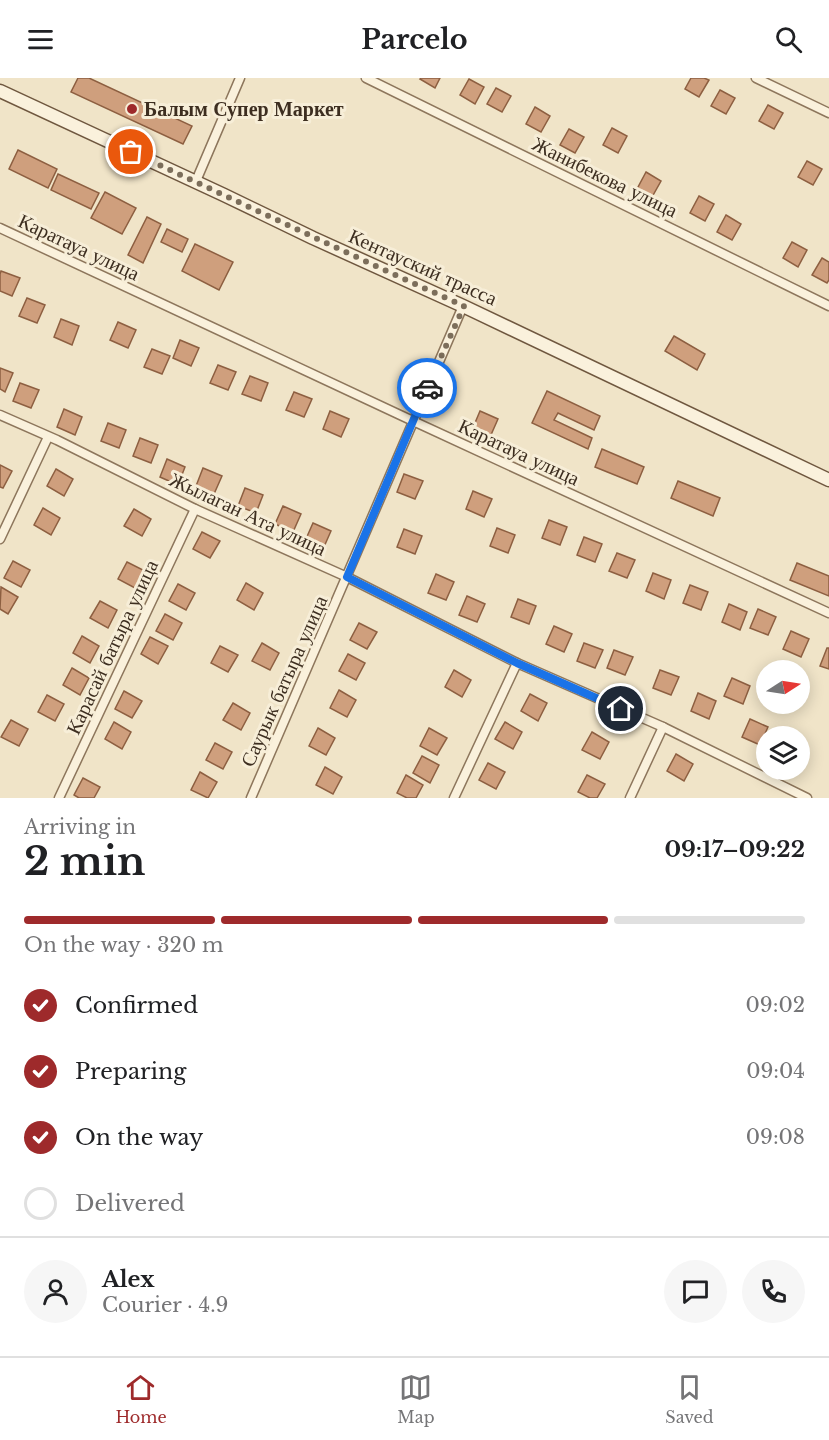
<!DOCTYPE html>
<meta charset="utf-8">
<style>
:root{--surface:#fff;--page:#f6f6f6;--text:#202124;--muted:#757577;--line:#e0e0e0;--accent:#9e2a2b}
body{margin:0;font-family:"Libre Baskerville",serif;background:var(--page);color:var(--text);height:100vh;display:flex;flex-direction:column;font-size:22px;white-space:nowrap}
*{box-sizing:border-box;margin:0}
p{font-size:20px;color:var(--muted)}
.icon{flex:none;width:33px;height:33px;fill:none;stroke:currentColor;stroke-width:2;stroke-linecap:round;stroke-linejoin:round}
.map{position:relative;height:720px;overflow:hidden}
.panel{display:flex;flex-direction:column;background:var(--surface);flex:1}
.panel>*{flex:none}
.needle{width:39px;rotate:78deg}
.buttons{position:absolute;left:756px;top:582px;display:grid;gap:12px}
.buttons a{display:grid;place-items:center;width:54px;height:54px;border-radius:50%;background:var(--surface);box-shadow:0 3px 15px #0003;font-size:30px}
.pin{position:absolute;display:grid;place-items:center;width:51px;height:51px;color:#fff;margin:-26px;border:3px solid #fff;border-radius:50%;box-shadow:0 2px 6px #0007}
.courier{position:absolute;display:grid;place-items:center;width:60px;height:60px;margin:-30px;border:4px solid #1a73e8;border-radius:50%;background:#fff;color:#222;box-shadow:0 2px 8px #0007}
.headline em{font-style:normal;font-weight:700}
.headline div{display:flex;flex-direction:column-reverse}
.headline{display:flex;align-items:center;justify-content:space-between;height:102px;padding:0 24px}
h1{font-size:39px;font-weight:700;line-height:45px}
.bar{display:grid;grid-template-columns:repeat(4,1fr);gap:9px 6px;align-content:center;height:72px;padding:0 24px}
.bar i{height:8px;border-radius:4px;background:var(--line)}
.bar .selected{background:var(--accent)}
.bar p{grid-column:span 4}
.line{display:flex;align-items:center;gap:15px;padding:0 24px;border-top:2px solid var(--line)}
.line div{flex:1}
.round{display:grid;place-items:center;flex:none;width:63px;height:63px;border-radius:32px;background:var(--page)}
ol{padding:0 24px;list-style:none}
li{display:flex;align-items:center;gap:18px;height:66px}
li p{margin-inline-start:auto}
li .icon{padding:6px;border-radius:50%;background:var(--accent);color:#fff;stroke-width:4}
li:last-child{color:var(--muted)}
li i{width:33px;height:33px;border:3px solid var(--line);border-radius:50%}
header{display:flex;justify-content:space-between;align-items:center;height:78px;padding:0 24px;background:var(--surface);font-size:27px;font-weight:700}
.dock{display:flex;justify-content:space-around;align-items:center;height:84px;border-top:2px solid var(--line);background:var(--surface);font-size:16px;color:var(--muted)}
.dock a{display:grid;justify-items:center;gap:3px}
.dock .selected{color:var(--accent)}
.map>svg:first-child{display:block}
.building{fill:#cf9f7d;stroke:#8d5f41;stroke-width:1.5}
.lines{fill:none;stroke-linecap:round;stroke-linejoin:round}
.minor-casing{stroke:#8d765c;stroke-width:11}
.secondary-casing{stroke:#6f573f;stroke-width:15}
.minor{stroke:#faf1dc;stroke-width:8}
.secondary{stroke:#faf1dc;stroke-width:12}
.done{stroke:#7c6e5b;stroke-width:6;stroke-dasharray:0 10.8}
.route{stroke:#1a73e8;stroke-width:8}
.poi-dot{fill:#9e2a2b;stroke:#f7eed8;stroke-width:2}
.labels{text-anchor:middle;dominant-baseline:central;stroke-width:6;stroke-linejoin:round;paint-order:stroke}
.poi-label{font-size:20px;font-weight:bold;fill:#3d2e20;stroke:#f7eed8;text-anchor:start}
.street-label{font-size:20px;fill:#3d2e20;stroke:#f7eed8}
</style>
<header><svg class="icon" aria-label="menu" viewBox="0 0 24 24"><path d="M4 6h16M4 12h16M4 18h16"/></svg>Parcelo<svg class="icon" aria-label="search" viewBox="0 0 24 24"><circle cx="10" cy="10" r="6"/><path d="M15 15l6 6"/></svg></header>
<div class="map">
<svg width="829" height="720" viewBox="0 0 829 720">
<rect width="100%" height="100%" fill="#f0e4c8"/>
<g class="building">
<polygon points="78,0 89,0 192,48 183,66 71,14"/>
<polygon points="421,0 440,0 435,10 420,1"/>
<polygon points="691,0 704,0 709,2 699,19 685,11"/>
<polygon points="469,1 484,9 475,26 460,17"/>
<polygon points="496,10 511,18 502,34 487,26"/>
<polygon points="720,12 735,20 726,36 711,28"/>
<polygon points="768,27 783,35 774,51 759,43"/>
<polygon points="535,29 550,38 541,54 526,46"/>
<polygon points="612,50 627,58 618,75 603,67"/>
<polygon points="569,51 584,59 575,75 560,67"/>
<polygon points="18,72 57,91 48,110 9,91"/>
<polygon points="807,83 822,91 813,107 798,99"/>
<polygon points="646,94 661,103 652,119 637,111"/>
<polygon points="58,96 99,115 91,131 51,112"/>
<polygon points="105,114 136,130 122,156 91,140"/>
<polygon points="699,118 714,126 705,143 690,135"/>
<polygon points="726,137 741,146 732,162 717,154"/>
<polygon points="147,139 161,146 143,185 128,177"/>
<polygon points="167,151 188,161 182,174 161,164"/>
<polygon points="792,164 807,172 798,189 783,180"/>
<polygon points="195,166 233,184 219,212 182,193"/>
<polygon points="822,180 829,184 829,202 827,205 812,197"/>
<polygon points="1,193 20,200 12,218 0,213 0,196"/>
<polygon points="27,220 45,227 37,245 19,238"/>
<polygon points="61,241 79,248 72,267 54,259"/>
<polygon points="118,244 136,252 128,270 110,262"/>
<polygon points="674,258 705,276 697,292 665,273"/>
<polygon points="180,262 199,270 191,288 173,280"/>
<polygon points="152,271 170,278 162,296 144,289"/>
<polygon points="218,287 236,294 228,312 210,305"/>
<polygon points="0,290 13,295 5,314 0,311"/>
<polygon points="250,298 268,305 261,323 242,316"/>
<polygon points="20,305 39,312 31,330 13,323"/>
<polygon points="547,313 600,338 594,352 558,335 554,342 592,360 588,371 532,345"/>
<polygon points="294,314 312,321 304,339 286,332"/>
<polygon points="64,331 82,339 75,357 57,349"/>
<polygon points="330,333 349,341 341,359 323,351"/>
<polygon points="480,333 498,341 490,359 472,352"/>
<polygon points="108,345 126,352 119,370 101,363"/>
<polygon points="140,360 158,367 151,385 133,378"/>
<polygon points="602,371 644,389 637,406 595,389"/>
<polygon points="167,381 185,389 178,407 160,399"/>
<polygon points="0,387 12,393 3,410 0,409"/>
<polygon points="203,390 222,398 214,416 196,408"/>
<polygon points="56,391 73,401 64,418 47,408"/>
<polygon points="404,396 423,403 415,421 397,414"/>
<polygon points="678,403 720,420 713,438 671,420"/>
<polygon points="245,410 263,417 256,435 238,428"/>
<polygon points="473,413 492,421 484,439 466,431"/>
<polygon points="283,428 301,436 293,454 275,446"/>
<polygon points="43,430 60,440 51,457 34,447"/>
<polygon points="134,431 151,441 142,458 124,448"/>
<polygon points="549,442 567,449 560,467 542,460"/>
<polygon points="313,445 331,453 323,471 305,463"/>
<polygon points="497,450 515,457 508,475 490,468"/>
<polygon points="404,451 422,458 415,476 397,469"/>
<polygon points="202,454 220,463 210,480 193,471"/>
<polygon points="584,459 602,466 595,484 577,477"/>
<polygon points="617,475 635,482 627,500 609,493"/>
<polygon points="13,483 30,492 21,509 4,500"/>
<polygon points="127,484 145,493 135,510 118,501"/>
<polygon points="797,485 829,498 829,518 790,502"/>
<polygon points="653,495 671,502 664,521 646,513"/>
<polygon points="436,496 454,504 446,522 428,515"/>
<polygon points="246,505 263,515 254,532 237,522"/>
<polygon points="178,506 195,515 186,532 169,523"/>
<polygon points="690,507 708,514 701,532 683,525"/>
<polygon points="1,509 18,519 8,536 0,531"/>
<polygon points="467,518 485,526 477,544 459,537"/>
<polygon points="518,521 536,528 529,546 511,539"/>
<polygon points="100,523 117,532 108,550 90,540"/>
<polygon points="729,526 747,534 740,552 722,544"/>
<polygon points="758,531 776,539 768,557 750,550"/>
<polygon points="165,536 182,545 173,562 156,553"/>
<polygon points="359,545 377,554 367,571 350,562"/>
<polygon points="554,548 572,556 564,574 546,566"/>
<polygon points="791,553 809,561 801,579 783,571"/>
<polygon points="82,558 99,568 90,585 73,575"/>
<polygon points="150,559 168,568 158,586 141,576"/>
<polygon points="262,565 279,575 270,592 252,583"/>
<polygon points="584,565 603,572 595,590 577,583"/>
<polygon points="220,568 238,577 228,594 211,585"/>
<polygon points="827,570 829,570 829,591 820,588"/>
<polygon points="614,572 633,579 625,597 607,590"/>
<polygon points="348,576 365,585 356,602 339,593"/>
<polygon points="72,590 89,600 80,617 63,607"/>
<polygon points="454,592 471,602 462,619 445,609"/>
<polygon points="660,592 679,599 671,617 653,610"/>
<polygon points="732,600 750,608 743,626 724,618"/>
<polygon points="339,612 356,622 347,639 330,630"/>
<polygon points="124,613 142,623 132,640 115,631"/>
<polygon points="698,615 716,623 709,641 691,633"/>
<polygon points="530,616 547,625 538,643 521,633"/>
<polygon points="47,617 64,626 55,643 38,634"/>
<polygon points="233,625 250,635 241,652 223,642"/>
<polygon points="750,641 768,649 760,667 742,659"/>
<polygon points="11,642 28,651 19,668 1,659"/>
<polygon points="114,644 131,654 122,671 105,661"/>
<polygon points="505,644 522,654 513,671 495,661"/>
<polygon points="318,650 335,660 326,677 309,668"/>
<polygon points="429,650 447,660 437,677 420,668"/>
<polygon points="592,654 609,664 600,681 582,672"/>
<polygon points="215,665 232,674 223,691 206,682"/>
<polygon points="676,676 693,686 684,703 667,693"/>
<polygon points="422,678 439,687 430,705 413,695"/>
<polygon points="488,685 505,694 496,711 479,702"/>
<polygon points="325,689 342,699 333,716 316,707"/>
<polygon points="200,694 217,704 208,720 191,712"/>
<polygon points="406,697 423,707 416,720 407,720 397,715"/>
<polygon points="587,697 605,706 597,720 590,720 578,714"/>
<polygon points="83,700 100,709 94,720 79,720 74,717"/>
</g>
<g class="lines">
<g class="minor-casing">
<g id="minor">
<polyline points="366,0 829,228"/>
<polyline points="756,0 829,35"/>
<polyline points="196,103 240,0"/>
<polyline points="0,150 413,343 829,535"/>
<polyline points="0,337 57,362 195,431 347,499 517,585 663,649 807,720"/>
<polyline points="0,461 48,359"/>
<polyline points="59,720 195,431"/>
<polyline points="251,720 463,228"/>
<polyline points="454,720 517,585"/>
<polyline points="630,720 663,649"/>
</g>
</g>
<g class="secondary-casing">
<polyline id="secondary" points="0,13 224,117 313,160 463,228 829,402"/>
</g>
<use href="#minor" class="minor"/>
<use href="#secondary" class="secondary"/>
</g>
<g class="lines">
<path class="done" d="M131,74C242,125 352,178 464,228L427,310"/>
<polyline class="route" points="427,310 347,499 517,585 621,631"/>
</g>
<circle class="poi-dot" cx="132" cy="31" r="6"/>
<g class="labels">
<g class="poi-label">
<text x="144" y="31">Балым Супер Маркет</text>
</g>
<g class="street-label">
<text transform="translate(605 99) rotate(26)">Жанибекова улица</text>
<text transform="translate(79 169) rotate(25)">Каратауа улица</text>
<text transform="translate(423 189) rotate(24)">Кентауский трасса</text>
<text transform="translate(519 374) rotate(25)">Каратауа улица</text>
<text transform="translate(248 436) rotate(25)">Жылаган Ата улица</text>
<text transform="translate(112 569) rotate(-65)">Карасай батыра улица</text>
<text transform="translate(284 603) rotate(-66)">Саурык батыра улица</text>
</g>
</g>
</svg>
<div class="buttons">
<a><svg class="needle" viewBox="-14 -14 28 28"><path d="M0-13l5 13h-10z" fill="#e53935"/><path d="M0 13l5-13h-10z" fill="#757577"/></svg></a>
<a><svg class="icon" aria-label="layers" viewBox="0 0 24 24"><path d="M12 4l9 5-9 5-9-5zM3 14l9 5 9-5"/></svg></a>
</div>
<div class="pin" style="left:131px;top:74px;background:#ea580c"><svg class="icon" aria-label="bag" viewBox="0 0 24 24"><path d="M5 8h14l-1 12H6zM9 8a3 3 0 0 1 6 0"/></svg></div>
<div class="pin" style="left:621px;top:631px;background:#1f2937"><svg class="icon" aria-label="home" viewBox="0 0 24 24"><path d="M3 11l9-7 9 7M6 9v11h12V9"/></svg></div>
<div class="courier" style="left:427px;top:310px"><svg class="icon" aria-label="car" viewBox="0 0 24 24"><path d="M5 17H2v-5l4-1 3-4h7l3 4 3 1v5h-3M9 17h6M6 11h13"/><circle cx="7" cy="17" r="2"/><circle cx="17" cy="17" r="2"/></svg></div>
</div>
<section class="panel">
<div class="headline"><div><h1>2 min</h1><p>Arriving in</p></div><em>09:17–09:22</em></div>
<div class="bar"><i class="selected"></i><i class="selected"></i><i class="selected"></i><i></i><p>On the way · 320 m</p></div>
<ol>
<li><svg class="icon" aria-label="check" viewBox="0 0 24 24"><path d="M5 12l5 5 9-10"/></svg>Confirmed<p>09:02</p></li>
<li><svg class="icon" aria-label="check" viewBox="0 0 24 24"><path d="M5 12l5 5 9-10"/></svg>Preparing<p>09:04</p></li>
<li><svg class="icon" aria-label="check" viewBox="0 0 24 24"><path d="M5 12l5 5 9-10"/></svg>On the way<p>09:08</p></li>
<li><i></i>Delivered</li>
</ol>
<div class="line" style="height:108px"><a class="round"><svg class="icon" aria-label="person" viewBox="0 0 24 24"><circle cx="12" cy="8" r="4"/><path d="M4 21q1-7 8-7t8 7"/></svg></a><div><b>Alex</b><p>Courier · 4.9</p></div><a class="round"><svg class="icon" aria-label="chat" viewBox="0 0 24 24"><path d="M4 5h16v11H9l-5 4z"/></svg></a><a class="round"><svg class="icon" aria-label="phone" viewBox="0 0 24 24"><path d="M5 4h4l2 5-3 2q2 4 5 5l2-3 5 2v4C11 20 4 13 5 4z"/></svg></a></div>
</section>
<nav class="dock">
<a class="selected"><svg class="icon" aria-label="home" viewBox="0 0 24 24"><path d="M3 11l9-7 9 7M6 9v11h12V9"/></svg>Home</a>
<a><svg class="icon" aria-label="map" viewBox="0 0 24 24"><path d="M3 6l6-2 6 2 6-2v14l-6 2-6-2-6 2zM9 4v14M15 6v14"/></svg>Map</a>
<a><svg class="icon" aria-label="saved" viewBox="0 0 24 24"><path d="M7 4h10v16l-5-4-5 4z"/></svg>Saved</a>
</nav>
